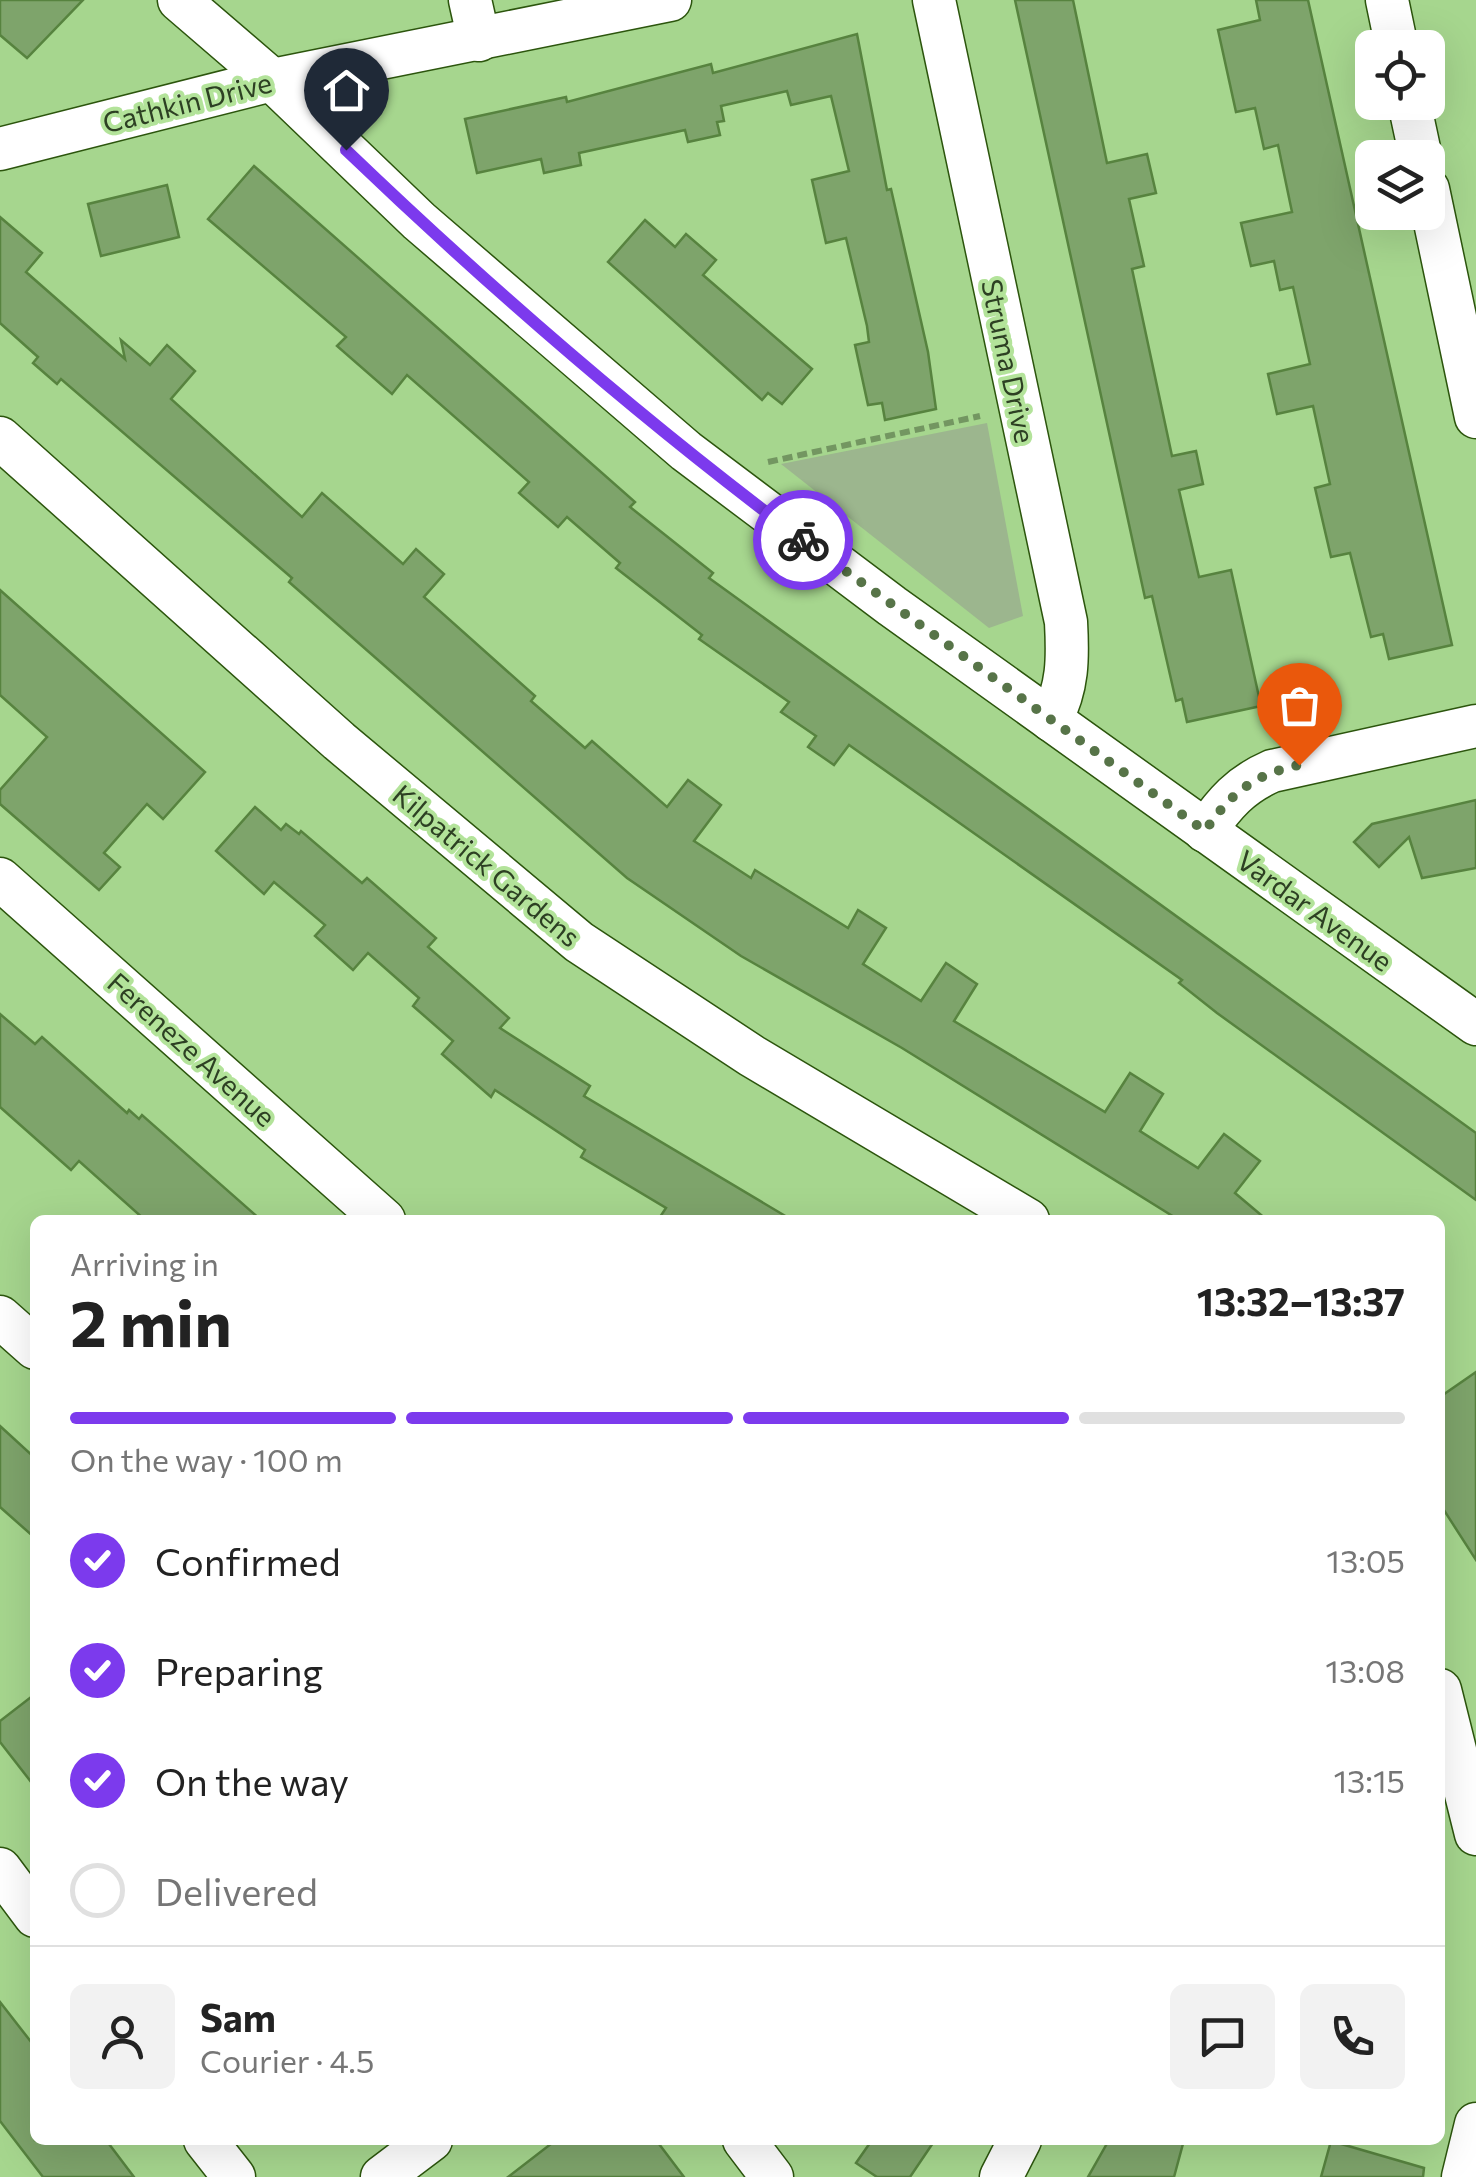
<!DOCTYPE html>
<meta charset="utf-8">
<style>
:root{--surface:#fff;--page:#f2f2f2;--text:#222;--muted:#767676;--line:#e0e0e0;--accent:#7c3aed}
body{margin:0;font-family:Commissioner,sans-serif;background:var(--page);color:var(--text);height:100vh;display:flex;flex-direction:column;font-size:38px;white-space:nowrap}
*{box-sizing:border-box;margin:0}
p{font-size:32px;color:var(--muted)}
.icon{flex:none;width:55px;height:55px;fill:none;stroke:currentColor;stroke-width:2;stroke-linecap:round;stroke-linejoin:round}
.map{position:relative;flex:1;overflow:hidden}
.details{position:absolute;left:30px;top:1215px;width:1415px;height:930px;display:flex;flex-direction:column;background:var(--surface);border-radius:15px;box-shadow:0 10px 40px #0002}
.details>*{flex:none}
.tools{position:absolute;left:1355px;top:30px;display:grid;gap:20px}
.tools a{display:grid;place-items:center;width:90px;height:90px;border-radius:15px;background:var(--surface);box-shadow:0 10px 40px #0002;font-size:50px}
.pin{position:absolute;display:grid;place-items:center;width:85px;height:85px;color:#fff;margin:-102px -42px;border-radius:50% 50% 50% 0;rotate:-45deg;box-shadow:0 0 10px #0007}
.pin .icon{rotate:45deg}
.courier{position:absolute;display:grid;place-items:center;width:100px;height:100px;margin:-50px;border:8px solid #7c3aed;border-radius:50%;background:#fff;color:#222;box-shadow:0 2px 12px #0007}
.headline em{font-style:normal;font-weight:700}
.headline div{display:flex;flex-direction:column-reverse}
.headline{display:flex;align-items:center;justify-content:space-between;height:170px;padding:0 40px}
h1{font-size:65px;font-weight:700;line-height:75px}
.bar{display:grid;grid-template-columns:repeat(4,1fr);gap:15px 10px;align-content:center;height:120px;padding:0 40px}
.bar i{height:12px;border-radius:8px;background:var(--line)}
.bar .on{background:var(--accent)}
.bar p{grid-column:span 4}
.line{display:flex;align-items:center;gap:25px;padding:0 40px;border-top:2px solid var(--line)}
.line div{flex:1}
.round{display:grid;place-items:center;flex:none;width:105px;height:105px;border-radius:15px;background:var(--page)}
ol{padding:0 40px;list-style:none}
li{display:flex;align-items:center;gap:30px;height:110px}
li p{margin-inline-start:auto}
li .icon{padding:10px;border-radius:50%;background:var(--accent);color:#fff;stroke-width:4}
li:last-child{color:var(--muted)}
li i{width:55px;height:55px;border:5px solid var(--line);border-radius:50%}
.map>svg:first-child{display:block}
.green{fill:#9cb68e}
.building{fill:#7ea46b;stroke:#57833f;stroke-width:2.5}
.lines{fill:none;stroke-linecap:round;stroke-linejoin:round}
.minor-casing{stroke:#2c550d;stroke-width:45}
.path{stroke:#739661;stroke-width:6;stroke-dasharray:10 5;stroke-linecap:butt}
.minor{stroke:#fff;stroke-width:42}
.done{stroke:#577448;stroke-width:10;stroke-dasharray:0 18}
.route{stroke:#7c3aed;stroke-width:12}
.labels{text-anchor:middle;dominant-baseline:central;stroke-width:8;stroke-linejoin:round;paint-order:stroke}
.street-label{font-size:28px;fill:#2d4023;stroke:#b3e39a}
</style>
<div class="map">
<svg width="1476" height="2177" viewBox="0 0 1476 2177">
<rect width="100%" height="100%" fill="#a6d68e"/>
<polygon class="green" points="987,423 1023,616 989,628 781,464"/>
<g class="building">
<polygon points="0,0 83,0 27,58 0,35"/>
<polygon points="1015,0 1073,0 1107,163 1147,154 1156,193 1129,199 1144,266 1132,269 1172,456 1196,451 1203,484 1179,490 1199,577 1231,570 1261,706 1187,722 1182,699 1176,701 1152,596 1145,598"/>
<polygon points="1256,0 1308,0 1452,645 1389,659 1383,634 1371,637 1350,553 1331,557 1315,488 1330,484 1313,406 1277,414 1268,374 1310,364 1293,287 1280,290 1274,261 1251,266 1241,223 1292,212 1278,145 1264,149 1255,108 1236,112 1218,30 1260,20"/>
<polygon points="857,34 887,190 891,189 928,352 936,409 885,420 882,403 868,405 855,345 869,342 867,326 846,238 826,243 812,180 849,171 831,96 791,105 787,91 721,106 724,121 717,122 720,135 688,142 685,130 579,153 581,165 544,173 541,159 477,173 465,119 566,97 567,102 711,64 713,73"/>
<polygon points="254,166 635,502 630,507 713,573 709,578 1476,1133 1476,1200 1217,1013 1179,983 1182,980 849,745 834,765 808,747 816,736 781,712 789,702 699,639 702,635 616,568 620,563 567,517 558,527 519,493 529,482 407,375 392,394 337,346 346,337 208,219"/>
<polygon points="167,185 179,237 101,256 88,204"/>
<polygon points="0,217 42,253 26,272 125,359 121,340 150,365 167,345 195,371 171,399 302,517 322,493 403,564 416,549 444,574 424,597 535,696 531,701 585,748 592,741 667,807 688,780 721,805 694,841 751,878 755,870 848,928 858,910 886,928 863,964 921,1001 946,963 977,984 954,1021 1105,1112 1130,1073 1163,1094 1140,1131 1198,1168 1224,1134 1260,1161 1235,1193 1267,1220 1179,1220 902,1048 741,956 627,878 289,582 292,578 61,379 57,384 33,363 38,357 0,323"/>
<polygon points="645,220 675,247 686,234 716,260 703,275 812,369 782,404 768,393 762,400 608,262"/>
<polygon points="0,590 205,772 163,819 147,804 104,853 120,867 99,890 0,804 0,790 47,737 0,695"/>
<polygon points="1310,688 1318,721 1272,731 1265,698"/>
<polygon points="1476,800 1476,868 1422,878 1409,837 1379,867 1354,842 1372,824"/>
<polygon points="255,807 281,830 286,824 299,834 301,831 362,883 367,878 436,938 428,947 509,1018 500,1028 590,1086 584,1096 792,1220 658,1220 666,1208 581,1157 585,1150 495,1090 491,1097 442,1054 453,1041 413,1006 419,998 368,953 353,970 315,936 325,925 274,882 264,894 216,851"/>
<polygon points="0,1014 35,1044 42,1037 127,1113 129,1110 139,1119 142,1115 261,1220 145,1220 79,1161 71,1170 0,1107"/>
<polygon points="1476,1372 1476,1560 1440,1504 1440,1397"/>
<polygon points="0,1426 35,1458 35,1538 0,1507"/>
<polygon points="35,1694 35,1787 0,1742 0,1721"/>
<polygon points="0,2002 35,2047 35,2140 106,2140 134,2177 43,2177 0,2121"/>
<polygon points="556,2140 656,2140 684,2177 508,2177"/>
<polygon points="872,2140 935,2140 910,2177 877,2177 856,2163"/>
<polygon points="1109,2140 1184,2140 1174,2177 1088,2177"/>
<polygon points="1331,2141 1424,2168 1423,2177 1321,2177"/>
</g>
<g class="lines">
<g class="minor-casing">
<g id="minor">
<polyline points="179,0 272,80 419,221 686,451 892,606 1476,1024"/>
<polyline points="470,0 479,40"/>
<path d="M934,0L1066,622C1068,659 1068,687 1051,720"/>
<polyline points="1387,0 1397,48"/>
<polyline points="1409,102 1421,158"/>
<polyline points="0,149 272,80 670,0"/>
<polyline points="1428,189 1476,417"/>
<polyline points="0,438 339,741 579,942 752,1056 1028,1220"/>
<path d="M1205,831C1225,803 1240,785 1272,771L1476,726"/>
<polyline points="0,879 384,1220"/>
<polyline points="0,1317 35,1348"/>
<polyline points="1440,1690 1476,1834"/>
<polyline points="0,1869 35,1916"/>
<polyline points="205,2140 234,2177"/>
<polyline points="744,2140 772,2177"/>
<polyline points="382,2177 431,2140"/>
<polyline points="1001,2177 1020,2140"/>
<polyline points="1463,2177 1476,2124"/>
</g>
</g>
<polyline class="path" points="768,462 980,416"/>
<use href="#minor" class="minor"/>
</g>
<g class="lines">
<path class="done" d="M803,540L1205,831C1231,793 1253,775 1299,765"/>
<path class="route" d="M346,150C490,288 642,420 803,540"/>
</g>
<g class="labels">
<g class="street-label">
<text transform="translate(187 102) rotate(-14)">Cathkin Drive</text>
<text transform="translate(1009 361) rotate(78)">Struma Drive</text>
<text transform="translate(487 865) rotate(40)">Kilpatrick Gardens</text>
<text transform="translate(1315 910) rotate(36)">Vardar Avenue</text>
<text transform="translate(192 1049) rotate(42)">Fereneze Avenue</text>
</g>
</g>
</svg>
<div class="tools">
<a><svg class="icon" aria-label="locate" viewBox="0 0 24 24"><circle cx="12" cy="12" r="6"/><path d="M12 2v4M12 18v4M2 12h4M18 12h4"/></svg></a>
<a><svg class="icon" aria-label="layers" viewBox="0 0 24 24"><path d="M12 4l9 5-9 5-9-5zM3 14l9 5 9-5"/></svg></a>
</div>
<div class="pin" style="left:1299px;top:765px;background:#ea580c"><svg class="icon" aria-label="bag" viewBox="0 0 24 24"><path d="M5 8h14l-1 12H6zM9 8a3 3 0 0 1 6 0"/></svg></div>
<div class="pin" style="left:346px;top:150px;background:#1f2937"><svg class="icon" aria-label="home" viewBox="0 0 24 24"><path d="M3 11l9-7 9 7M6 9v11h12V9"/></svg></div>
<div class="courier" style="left:803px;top:540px"><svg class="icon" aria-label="bike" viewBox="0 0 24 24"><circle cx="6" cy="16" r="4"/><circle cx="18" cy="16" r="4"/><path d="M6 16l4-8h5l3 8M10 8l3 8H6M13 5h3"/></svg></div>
<section class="details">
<div class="headline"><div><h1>2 min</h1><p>Arriving in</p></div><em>13:32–13:37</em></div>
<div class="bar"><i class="on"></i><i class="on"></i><i class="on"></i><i></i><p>On the way · 100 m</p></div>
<ol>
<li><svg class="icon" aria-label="check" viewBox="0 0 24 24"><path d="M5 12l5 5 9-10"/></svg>Confirmed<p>13:05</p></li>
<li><svg class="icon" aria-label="check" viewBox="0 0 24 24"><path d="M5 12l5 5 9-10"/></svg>Preparing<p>13:08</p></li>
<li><svg class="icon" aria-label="check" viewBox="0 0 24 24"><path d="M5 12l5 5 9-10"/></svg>On the way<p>13:15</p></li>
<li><i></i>Delivered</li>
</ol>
<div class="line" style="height:180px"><a class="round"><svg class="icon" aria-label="person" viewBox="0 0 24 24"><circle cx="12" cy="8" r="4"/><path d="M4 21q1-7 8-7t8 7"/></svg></a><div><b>Sam</b><p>Courier · 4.5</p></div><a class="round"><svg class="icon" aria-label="chat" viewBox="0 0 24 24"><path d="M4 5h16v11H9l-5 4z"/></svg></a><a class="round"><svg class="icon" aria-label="phone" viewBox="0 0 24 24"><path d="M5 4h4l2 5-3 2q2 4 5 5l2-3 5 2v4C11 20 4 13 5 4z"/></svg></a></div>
</section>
</div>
